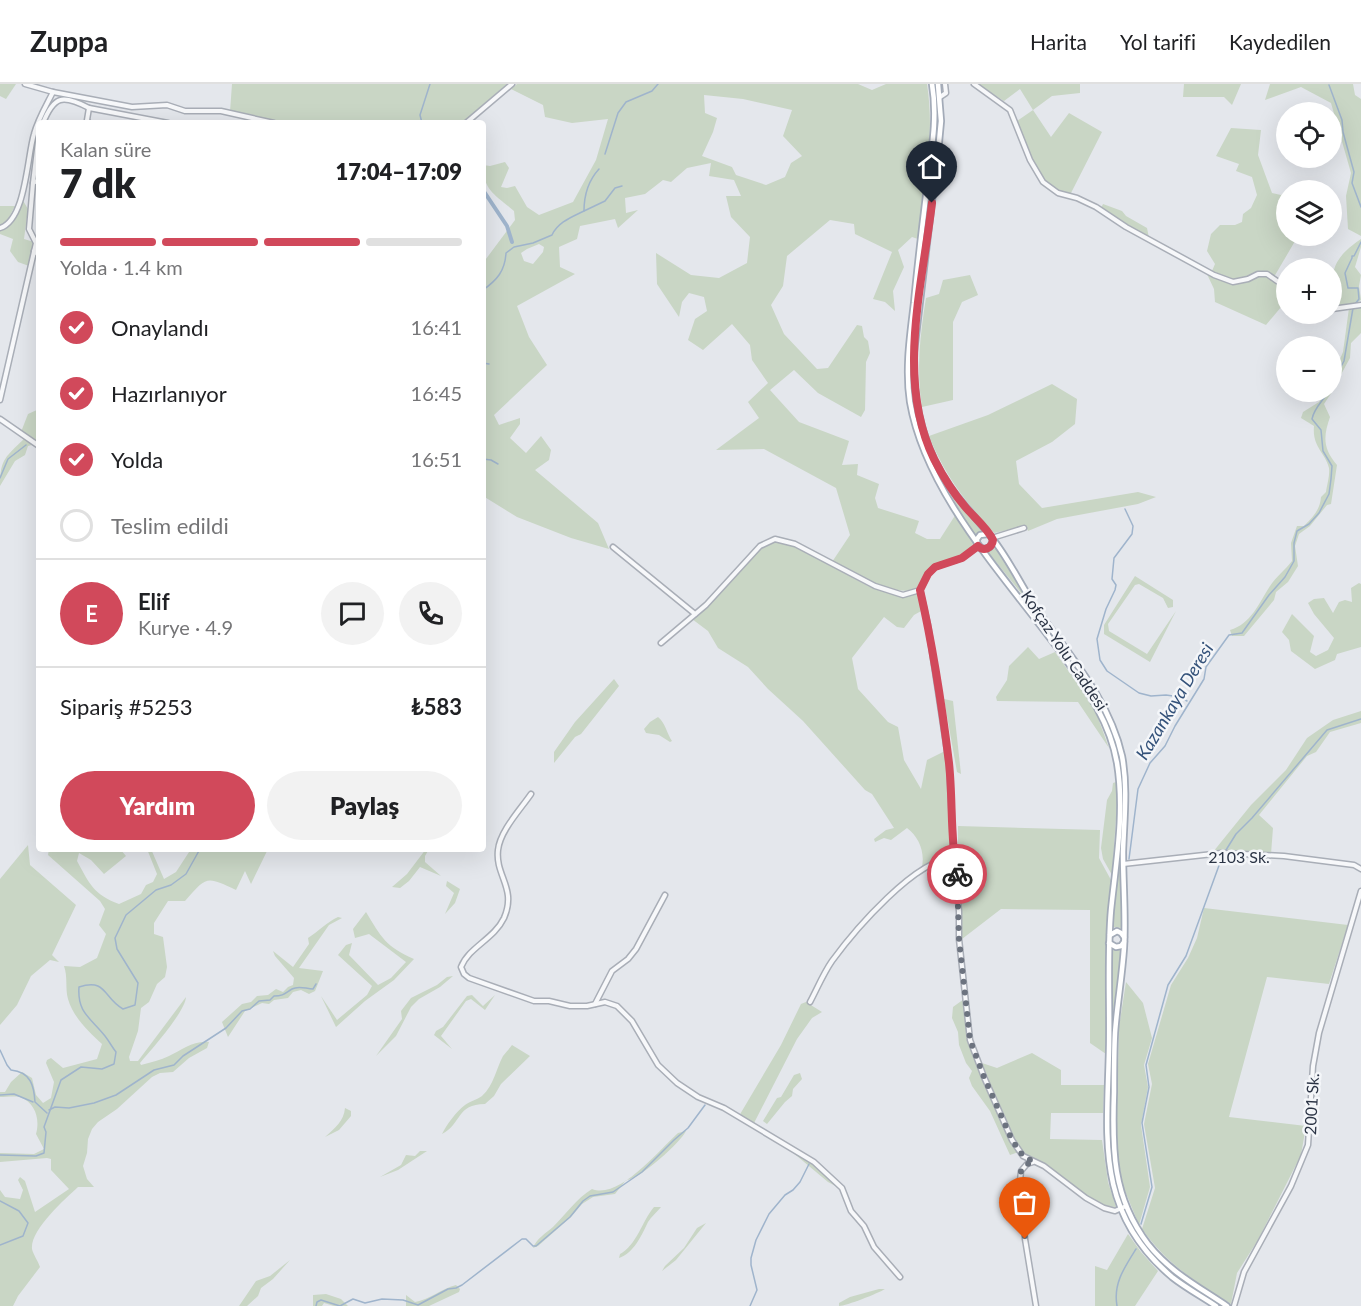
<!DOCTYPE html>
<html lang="tr">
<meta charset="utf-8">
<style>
:root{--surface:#fff;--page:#f2f2f2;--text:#202124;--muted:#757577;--line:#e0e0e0;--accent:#d1495b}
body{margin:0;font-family:Lato,sans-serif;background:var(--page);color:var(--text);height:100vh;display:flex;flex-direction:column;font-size:22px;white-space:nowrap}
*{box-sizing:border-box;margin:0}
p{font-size:20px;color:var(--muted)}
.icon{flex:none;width:33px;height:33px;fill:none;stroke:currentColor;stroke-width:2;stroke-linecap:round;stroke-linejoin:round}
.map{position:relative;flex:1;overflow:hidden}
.side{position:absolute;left:36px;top:36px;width:450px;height:732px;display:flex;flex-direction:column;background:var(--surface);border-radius:6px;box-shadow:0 6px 24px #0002}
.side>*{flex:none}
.fabs{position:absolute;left:1276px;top:18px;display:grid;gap:12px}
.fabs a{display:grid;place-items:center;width:66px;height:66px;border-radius:50%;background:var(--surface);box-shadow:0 6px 24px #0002;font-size:30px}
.pin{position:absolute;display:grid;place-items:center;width:51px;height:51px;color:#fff;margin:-62px -26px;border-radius:50% 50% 50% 0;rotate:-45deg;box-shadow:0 0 6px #0007}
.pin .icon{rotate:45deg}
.courier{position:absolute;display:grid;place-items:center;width:60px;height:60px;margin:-30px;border:4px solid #d1495b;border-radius:50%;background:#fff;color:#222;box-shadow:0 2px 8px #0007}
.headline em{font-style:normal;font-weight:800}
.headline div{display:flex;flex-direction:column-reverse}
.headline{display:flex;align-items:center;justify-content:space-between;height:102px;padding:0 24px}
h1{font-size:39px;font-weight:800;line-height:45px}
.bar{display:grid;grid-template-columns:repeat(4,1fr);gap:9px 6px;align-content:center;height:72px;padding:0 24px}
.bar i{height:8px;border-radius:4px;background:var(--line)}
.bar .current{background:var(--accent)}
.bar p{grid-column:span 4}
.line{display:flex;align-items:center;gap:15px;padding:0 24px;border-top:2px solid var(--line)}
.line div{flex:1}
.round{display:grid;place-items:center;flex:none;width:63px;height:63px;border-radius:32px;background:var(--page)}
ol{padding:0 24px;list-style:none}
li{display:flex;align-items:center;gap:18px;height:66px}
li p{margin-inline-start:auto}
li .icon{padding:6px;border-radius:50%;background:var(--accent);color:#fff;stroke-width:4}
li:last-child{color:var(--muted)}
li i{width:33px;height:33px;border:3px solid var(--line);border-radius:50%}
.primary-button{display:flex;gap:12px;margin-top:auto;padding:12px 24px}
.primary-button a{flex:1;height:69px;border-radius:36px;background:var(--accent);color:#fff;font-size:24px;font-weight:800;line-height:69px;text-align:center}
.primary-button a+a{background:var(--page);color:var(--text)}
header{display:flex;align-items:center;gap:36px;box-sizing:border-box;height:84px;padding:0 30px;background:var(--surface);border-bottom:2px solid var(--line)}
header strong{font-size:28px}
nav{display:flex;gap:33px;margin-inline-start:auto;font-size:21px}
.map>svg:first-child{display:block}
.green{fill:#c9d6c5;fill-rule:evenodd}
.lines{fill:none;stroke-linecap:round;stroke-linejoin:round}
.stream{stroke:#9fb4cc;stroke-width:1.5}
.canal{stroke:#9fb4cc;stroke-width:4}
.minor-casing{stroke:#a9aeb7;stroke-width:7}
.major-casing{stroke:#a3abb8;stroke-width:8}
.minor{stroke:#f7f8fa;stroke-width:4}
.major{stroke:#fff;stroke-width:4.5}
.done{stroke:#6c737f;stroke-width:6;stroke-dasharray:0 10.8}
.route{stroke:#d1495b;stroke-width:8}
.labels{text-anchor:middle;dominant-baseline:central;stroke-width:5;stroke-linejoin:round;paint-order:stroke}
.street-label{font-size:16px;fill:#2b3445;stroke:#f4f6f9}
.water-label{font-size:18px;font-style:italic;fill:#34527a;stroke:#f4f6f9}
</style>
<header>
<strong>Zuppa</strong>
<nav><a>Harita</a><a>Yol tarifi</a><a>Kaydedilen</a></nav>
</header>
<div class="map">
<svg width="1361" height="1222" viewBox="0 0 1361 1222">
<rect width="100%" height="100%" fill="#e4e7ec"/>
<g class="green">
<polygon points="0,0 16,0 6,15 0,12"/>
<polygon points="232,0 507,0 462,39 280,39 270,35 230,28"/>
<path d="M517,0H858L872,6L886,0H927C935,51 925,104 918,155L912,153L898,166L904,183L893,207L895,227L885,218L873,215L892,168L855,150L854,140L830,136L787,172L783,202L771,221L784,250L817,285L828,284L857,241L862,242L864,253L868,257L870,269L866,278L865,326L861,333L818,309L794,286L770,306L799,338L849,357L842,381L858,380L857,391L879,400L875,414L878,424L919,437L915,449L927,455H940L956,430L974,459C970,464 966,470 960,472C952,476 941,477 934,482C926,488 923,499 916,504C899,516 848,486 832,478L850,451L836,404L764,365L716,366L759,334L748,318L768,299L752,276L750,261L732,240L703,266L688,256L695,235L707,227L704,213L689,209L682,218L679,233L657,200L656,169L691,191L719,194L747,179L750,153L731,133L726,112H741L734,96L709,92L711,79L687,84L671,98L663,96L645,110L625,114L626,129L638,126L618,144L615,135L580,142L577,155L559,163L560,183L575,190L517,222L529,253L547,281L494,331L499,341L520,334V340L510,354L526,369L541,352L551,366L549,376L535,386L598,439L609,465L571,454L517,433L483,412V179L515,136L514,127C496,111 483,107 483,81L490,82L505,78L509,84L501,103L507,104L515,102L527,123L539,131L573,118L596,76L608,35L572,39L545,33L543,21L511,5ZM704,11L743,15L792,26L783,52L802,72L791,79L785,93L766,101L736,91L732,83L702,72L713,48L717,34L705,29ZM539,160L544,163L543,168L533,180L524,177L521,169L527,165Z"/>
<path d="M977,0H1080V9L1052,12L1033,26L1051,53L1069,29L1102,48L1070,111C1061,109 1052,105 1045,98C1033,87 1020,54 1017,37L1033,26L1020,5L1004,17Z"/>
<polygon points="1184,0 1241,0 1232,21 1224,13 1183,13"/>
<polygon points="1270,0 1353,0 1355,11 1361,15 1361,152 1348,145 1346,112 1351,89 1331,19 1301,3 1265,16"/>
<path d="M1231,44L1261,46L1258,71L1272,109L1281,111L1297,99L1300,106H1287V152H1298L1274,193C1255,180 1252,196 1234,196C1227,195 1218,189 1212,187L1215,180L1207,167L1211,150L1220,141H1235L1242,138L1243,130L1251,124L1257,111L1252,93L1236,87L1239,80L1216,72Z"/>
<path d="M22,115L28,125L24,155L34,158L29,182L18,178L10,167L13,155L0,150V147C13,142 17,127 22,115Z"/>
<polygon points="1103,120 1122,127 1126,132 1147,144 1149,154 1101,124"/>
<polygon points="0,122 15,122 5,141 0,143"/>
<path d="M1361,155V163L1355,183L1361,191L1359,202L1361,216C1354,222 1341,224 1332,224C1332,188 1329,177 1361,155Z"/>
<polygon points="1206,188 1233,199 1248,198 1258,192 1266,192 1287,206 1287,216 1266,241 1215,218 1214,205"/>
<path d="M970,191L978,211L962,218L953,238V316L922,323C916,286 920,251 926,214L939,210L943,196Z"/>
<polygon points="1361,222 1361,249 1351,259 1350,274 1332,307 1332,294 1343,268 1349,224"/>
<path d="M1052,300L1077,315L1075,340L1052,358L1016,377L1019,400L1042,424L1138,408L1156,413L1138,420L1057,435L1028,447L1026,442L994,449C966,419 944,390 929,352L988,331Z"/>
<path d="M1325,308H1332L1324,320L1330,333C1323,353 1323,365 1337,381L1331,420L1327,421L1310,442L1299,450L1295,462L1298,482L1288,498L1276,508L1274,516L1244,552H1232L1230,546C1251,540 1259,519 1270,502C1276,493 1285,486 1292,477L1291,459L1297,442H1304C1313,433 1320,426 1321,413L1326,408C1327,401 1330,391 1329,384C1325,368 1312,363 1314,342L1301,334L1303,328L1319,318Z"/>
<polygon points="39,325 39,360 21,348 28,330"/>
<path d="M25,354L32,361L28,362L25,371L15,377L0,402C0,374 6,373 25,354Z"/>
<polygon points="945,402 982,446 974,451"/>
<path d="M776,457L795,462L868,502L906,513L918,509L923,526L914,531L904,544L897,543L884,533L852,574L858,605L888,638L898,643L904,676L921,705L927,676L945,667L951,760L948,771L937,775L922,783C925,768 919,753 907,744L891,756L884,754L875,758L874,755L886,746L894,744L872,710L865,706L803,637L768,605L748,583L718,564L708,547L692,535L718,511L761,464Z"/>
<polygon points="995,464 1033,524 988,468"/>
<polygon points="1135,492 1173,516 1173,523 1168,524 1163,514 1139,500 1135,501 1108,540 1109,547 1147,570 1176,527 1150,578 1104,550 1104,541"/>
<polygon points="1359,499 1361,500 1361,563 1337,570 1335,576 1315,585 1291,567 1289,556 1282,548 1292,530 1314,552 1310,568 1316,572 1328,566 1334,554 1314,530 1308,519 1314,515 1324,514 1333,529 1339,518 1345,516 1352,518 1351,504"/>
<polygon points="1028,563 1039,575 1055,568 1094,623 1109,664 1078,618 997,617 996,613 1007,596 1009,582"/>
<polygon points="614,595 619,602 581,650 575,653 554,679 554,668 575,638"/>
<polygon points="944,615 953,617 961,690 957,688"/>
<polygon points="1361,627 1361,639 1330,648 1316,668 1307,672 1259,731 1273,744 1271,770 1213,768 1251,721 1286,686 1307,654 1333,636"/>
<path d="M658,633C665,638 667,650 672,657L670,658L659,651L646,649L644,645L650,638Z"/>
<polygon points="1116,698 1117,720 1112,791 1103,775 1101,764 1107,716 1112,707 1113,699"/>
<polygon points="958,742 1100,746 1099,774 1111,796 1106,847 1106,970 1090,959 1090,826 1001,825 962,855 961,787 958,765"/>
<polygon points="28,761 30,781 76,821 52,871 59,878 50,876 31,892 17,921 0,941 0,795"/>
<path d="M49,765H120L126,772L104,790L91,776L79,769L77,777C89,799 94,811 119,820L141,810L146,801L153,798L157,790L147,765H151L164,795L176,788L191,765H268L251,800L245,787L236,806C206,792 207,792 185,817H168L154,839V850L163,853L167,883L165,893L157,900L149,918L141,924L138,947L129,973L130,977H138L186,913C185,928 151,966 140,979L141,981C151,978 161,976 169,972C182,966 194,956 209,958L207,964L189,974L173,988L160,989L152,993L117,1025L98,1038L92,1045L88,1055L87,1069L83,1082L87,1095L94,1103H78C65,1115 30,1146 32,1165C33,1170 38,1177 40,1183L18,1212L13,1222H0V1106L5,1113L20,1115L23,1106L18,1096L20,1093L25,1097L35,1128L69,1105L51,1086V1075L47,1074L0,1078V1069L34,1070L44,1065L36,1050C40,1036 36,1019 20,1013C14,1012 6,1013 0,1013V1008H5L11,998L22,988L32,994L36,1011L43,1019L51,1014L54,998L46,979L47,976L51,974L63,984L97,975L102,960C89,948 73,933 68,915C65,904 68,893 64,882L80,883L97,874L106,850L99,841L105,825L100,817L48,771Z"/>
<polygon points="426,765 429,765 425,772 425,778 441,792 420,783 409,797 400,804 392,803 407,790"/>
<polygon points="1120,768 1122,844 1112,843"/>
<polygon points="447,797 460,805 455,819 445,830 454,809 446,802"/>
<path d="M1204,824L1348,841L1329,900L1267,893L1229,1033L1306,1042L1301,1071L1258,1156L1237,1189L1231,1220C1195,1198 1167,1180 1142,1145L1155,1104L1144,1040L1152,1000L1148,980L1171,901L1188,874L1197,854Z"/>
<path d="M366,828C381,853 386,863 414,875L394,896L365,917L336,943L321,912L337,936L367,911L372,902L338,871L346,861L352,859L349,871L378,901L391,894L406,878L369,850L355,854L353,845Z"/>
<path d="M338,833L342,834L329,841L299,884L323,887L315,907L309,910L301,906L293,908L288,914L274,916L269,920L262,919L245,927L228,953L222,938L242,920L251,918L257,912L268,911L276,905L283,908L288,903L293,901L294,894L275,872L273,867L293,883L309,860L308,854C319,847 327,838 338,833Z"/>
<polygon points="1111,866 1121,866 1112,938"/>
<polygon points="453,892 440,903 419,915 411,923 396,952 376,972 402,935 401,927 411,914 437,901 447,893"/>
<polygon points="1126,898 1143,919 1152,954 1144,981 1148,1003 1141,1041 1150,1103 1139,1141 1123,1102 1116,1062 1119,943"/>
<polygon points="472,911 483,922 495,911 485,926 471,915 466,917 441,952 452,965 434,951 436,947 443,943 467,912"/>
<polygon points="964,915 969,956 996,1019 1003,1042 1019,1068 1010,1071 990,1027 972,1002 969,994 972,987 966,979 959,961 958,948 952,934 953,923"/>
<polygon points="806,918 822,928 812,934 797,955 753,1041 739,1032 781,961 801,920"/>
<path d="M512,961L530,972L501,1000L494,1012L485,1020C456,1020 462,1040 442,1050C447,1040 456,1028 465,1021C470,1017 477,1016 482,1012C494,1001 496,985 503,972C506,968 510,964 512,961Z"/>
<polygon points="1032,969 1061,986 1061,1001 1104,1001 1103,1029 1051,1029 1050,1055 1102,1056 1108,1098 1116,1123 1104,1122 1085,1111 1046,1081 1024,1071 1013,1056 982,979 997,984"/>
<polygon points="800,989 802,995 793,1005 792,1012 785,1018 767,1040 763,1037 777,1014 781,1013 794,991"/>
<path d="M345,1024L351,1027V1032L339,1046L325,1053C335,1044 344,1037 345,1024Z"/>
<path d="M686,1047C681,1058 638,1097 626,1096L615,1110L593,1113L582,1120L571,1133L538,1162L533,1164C537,1154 545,1150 553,1143C566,1130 576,1115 592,1105C619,1116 659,1066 678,1049Z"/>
<polygon points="420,1067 427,1067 398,1086 380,1093 401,1081 406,1071 415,1072"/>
<polygon points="791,1067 814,1080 841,1105 828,1098"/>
<path d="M654,1123H661C657,1128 651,1133 648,1138C642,1151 633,1170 619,1174L620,1170C637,1161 642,1137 654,1123Z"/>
<polygon points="706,1139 676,1176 662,1187 665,1182 684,1164 697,1144"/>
<polygon points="1128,1150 1141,1168 1158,1187 1135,1222 1095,1222 1095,1182 1107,1186"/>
<polygon points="290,1176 273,1195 261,1204 258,1212 247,1222 239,1222 256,1197 270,1192"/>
<path d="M456,1201L460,1205L459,1208L429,1222H406V1211L415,1218C429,1216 441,1205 456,1201Z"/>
<path d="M879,1205H885C879,1209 846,1222 839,1222V1219L850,1213Z"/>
<polygon points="326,1210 341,1215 348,1222 334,1222 324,1219 322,1222 313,1222 313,1211"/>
</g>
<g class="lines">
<g class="stream">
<polyline points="1329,1 1342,36 1343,48 1354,88 1352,99 1361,123"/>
<polyline points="422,39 420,31 430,0"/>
<polyline points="605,70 618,29 626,18 652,7 658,0"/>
<polyline points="584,127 605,117 615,104 622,102"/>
<path d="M483,206C497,196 505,187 506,169L514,163L533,159L552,151C558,138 572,133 584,127C584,111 588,97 599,85"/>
<polyline points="1355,220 1359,215 1358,204 1348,204 1345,189 1352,174 1352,172 1354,172 1361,158"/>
<polyline points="483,279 489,280"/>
<polyline points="1332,299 1344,277 1353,224"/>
<polyline points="483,375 491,376 498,380"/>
<polyline points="0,394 8,375 26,361"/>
<polyline points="1125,425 1133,442 1132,450 1114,474 1112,495 1116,501 1115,506 1106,525 1097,555 1100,576 1107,587 1139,609 1151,612 1166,611 1180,613 1187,617"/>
<polyline points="1226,766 1236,750 1252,734 1327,646 1361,635"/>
<path d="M1129,775L1138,705L1150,679L1165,662L1175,642L1204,595L1206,583L1229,551L1242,549L1269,511L1285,493L1294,477V459L1297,447L1309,440L1319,429L1329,410L1331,395L1332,382L1323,367L1321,346L1312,335C1314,324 1322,318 1328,308"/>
<path d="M0,966L7,981L11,986C31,988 34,1002 35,1018L47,1029"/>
<polyline points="0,1011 14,1010 33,1018"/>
<path d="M49,1026L55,1023L69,1024L94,1019L116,1011L154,986L174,981L183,972L226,944L242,927L250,925L259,917L270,916L274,912C284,912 285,909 292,905C299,901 306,905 313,905L316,900"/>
<path d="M0,1071L36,1072L44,1069L46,1048L44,1043L61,996L81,983L102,985L114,980L116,968C112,963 109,957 105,952C91,934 77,929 79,903C107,894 103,914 123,925L135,921L138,899L117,865L115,854L126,831L156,806L171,801L186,790L200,765"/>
<polyline points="0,1117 19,1127 28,1139 23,1152 0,1161"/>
<polyline points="1141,1140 1152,1103 1142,1039 1149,1003 1146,981 1168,901 1186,872 1221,776"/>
<polyline points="316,1222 317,1218 321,1216 340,1222 353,1215 365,1219 382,1215 403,1216 418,1221 448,1205 456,1204 462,1201 522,1155 526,1155 533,1162 536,1162 570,1133 583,1117 590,1112 613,1108 642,1088 674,1056 688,1044 705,1021"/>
<polyline points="750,1222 757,1206 751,1181 751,1174 756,1156 769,1130 785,1111 793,1106 800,1098 809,1080"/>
<path d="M1117,1222C1113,1200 1124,1184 1136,1165"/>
</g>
<polyline class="canal" points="483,106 507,142 512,158"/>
<g class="minor-casing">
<g id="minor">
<polyline points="25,0 53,8 132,23 167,21 185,27 221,27 274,39"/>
<polyline points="974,0 1010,26 1030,76 1043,98 1058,109 1077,114 1096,123 1126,143 1214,191 1233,198 1248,195 1258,190 1267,190 1287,204"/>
<polyline points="940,13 946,9 945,0"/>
<path d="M43,39C54,12 62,10 89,24L168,39"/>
<polyline points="89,39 87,36 89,24"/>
<polyline points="466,39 512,0"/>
<polyline points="33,99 39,49"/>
<path d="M0,144C26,136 27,73 34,50C38,35 46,22 53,8"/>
<polyline points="34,167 39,171"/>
<polyline points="1332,225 1361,221"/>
<polyline points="0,316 36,159 29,145 33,99 39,96"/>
<polyline points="0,335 39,362"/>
<polyline points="992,454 1024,444"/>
<polyline points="613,463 695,530"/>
<polyline points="920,506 928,541 949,680 954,774 959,827 959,855 970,956 984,993 1012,1056 1023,1072 1044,1082 1086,1114 1104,1124 1115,1127 1126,1122"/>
<polyline points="661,559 706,521 760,462 775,455 795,460 875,502 903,511 920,506 928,490 935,483 962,474 978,462"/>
<path d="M531,710C520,726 500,747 498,766C495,792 517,804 504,834C494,855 469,863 461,883L464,890L469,894L534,917H549L570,922H587L605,918L617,922L632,937L658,981L677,999L698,1013L724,1024L814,1078L842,1104L851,1127L864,1142L874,1163L900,1193"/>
<polyline points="1123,780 1222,769 1284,772 1354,781 1361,785"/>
<path d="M810,918C817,905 823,890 832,877C854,847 916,774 954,774"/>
<polyline points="595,920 612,887 628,875 636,865 665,811"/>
<polyline points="1033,1078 1027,1080 1021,1087 1020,1097 1025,1155 1036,1222"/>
<polyline points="1234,1222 1244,1188 1291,1102 1308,1061 1313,982 1319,949 1361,807"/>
</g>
</g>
<g class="major-casing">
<g id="major">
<path d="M932,0C937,29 933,57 929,86C924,130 918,175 914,219C910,252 905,285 910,318C926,412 1010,498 1064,573C1087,606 1110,638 1117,679C1125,727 1116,778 1111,826C1107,872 1110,919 1109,966C1107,1055 1095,1128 1172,1193C1186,1204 1201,1212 1216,1222"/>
<path d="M938,0L941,37L939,58L914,268C912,316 923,364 951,404C964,422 979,437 992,454C1008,474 1020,499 1034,521C1067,569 1109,614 1122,672C1128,704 1124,736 1123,768C1123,800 1126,832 1124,864C1122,893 1117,921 1115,949C1114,969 1114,988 1114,1008C1112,1064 1112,1113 1148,1160C1170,1188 1199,1203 1227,1222"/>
<polyline points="977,460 977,455 980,451 988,450"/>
<polyline points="980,464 985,465 990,463 993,456"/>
<polyline points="1110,851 1117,847 1121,849 1124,853"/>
<polyline points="1109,859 1116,863 1121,862 1124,858"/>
</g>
</g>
<use href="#minor" class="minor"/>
<use href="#major" class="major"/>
</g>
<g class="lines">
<polyline class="done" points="957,790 959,855 970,956 984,993 1012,1056 1023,1072 1034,1078 1027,1080 1021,1087 1020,1097 1025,1155"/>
<path class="route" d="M932,119C922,203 896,296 934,375C943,393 954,410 967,425C975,434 988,445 993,456C992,464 984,468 978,462L962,474L935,483L928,490L920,506C933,563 942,622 949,679C953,716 950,754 957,790"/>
</g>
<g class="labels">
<g class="street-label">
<text transform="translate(1065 566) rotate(56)">Kofçaz Yolu Caddesi</text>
<text x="1239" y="772">2103 Sk.</text>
<text transform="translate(1311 1020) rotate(-87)">2001 Sk.</text>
</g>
<g class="water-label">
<text transform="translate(1174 617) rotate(-59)">Kazankaya Deresi</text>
</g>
</g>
</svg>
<div class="fabs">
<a><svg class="icon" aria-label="locate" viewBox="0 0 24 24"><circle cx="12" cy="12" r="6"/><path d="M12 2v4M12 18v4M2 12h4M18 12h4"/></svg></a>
<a><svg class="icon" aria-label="layers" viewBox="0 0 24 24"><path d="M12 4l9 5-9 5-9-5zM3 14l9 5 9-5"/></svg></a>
<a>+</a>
<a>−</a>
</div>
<div class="pin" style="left:1025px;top:1155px;background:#ea580c"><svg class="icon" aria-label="bag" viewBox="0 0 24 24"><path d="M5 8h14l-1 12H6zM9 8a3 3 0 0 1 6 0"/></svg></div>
<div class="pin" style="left:932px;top:119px;background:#1f2937"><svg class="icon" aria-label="home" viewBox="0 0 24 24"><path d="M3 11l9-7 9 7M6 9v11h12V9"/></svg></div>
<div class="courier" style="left:957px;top:790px"><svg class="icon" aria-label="bike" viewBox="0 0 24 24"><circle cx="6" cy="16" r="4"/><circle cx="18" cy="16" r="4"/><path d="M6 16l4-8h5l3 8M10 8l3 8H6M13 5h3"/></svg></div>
<section class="side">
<div class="headline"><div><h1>7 dk</h1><p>Kalan süre</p></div><em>17:04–17:09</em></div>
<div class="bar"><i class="current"></i><i class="current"></i><i class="current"></i><i></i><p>Yolda · 1.4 km</p></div>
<ol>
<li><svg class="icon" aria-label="check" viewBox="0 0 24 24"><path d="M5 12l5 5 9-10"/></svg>Onaylandı<p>16:41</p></li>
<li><svg class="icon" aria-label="check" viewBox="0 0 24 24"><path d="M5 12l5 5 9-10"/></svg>Hazırlanıyor<p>16:45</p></li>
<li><svg class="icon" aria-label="check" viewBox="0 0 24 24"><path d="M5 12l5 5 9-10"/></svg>Yolda<p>16:51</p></li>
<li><i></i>Teslim edildi</li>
</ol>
<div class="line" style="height:108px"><b class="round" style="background:var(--accent);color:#fff">E</b><div><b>Elif</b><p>Kurye · 4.9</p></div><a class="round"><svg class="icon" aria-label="chat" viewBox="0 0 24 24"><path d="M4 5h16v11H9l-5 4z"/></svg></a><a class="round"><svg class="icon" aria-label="phone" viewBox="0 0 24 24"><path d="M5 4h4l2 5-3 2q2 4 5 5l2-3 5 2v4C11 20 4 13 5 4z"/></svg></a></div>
<div class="line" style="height:78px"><div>Sipariş #5253</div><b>₺583</b></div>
<div class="primary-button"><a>Yardım</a><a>Paylaş</a></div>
</section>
</div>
